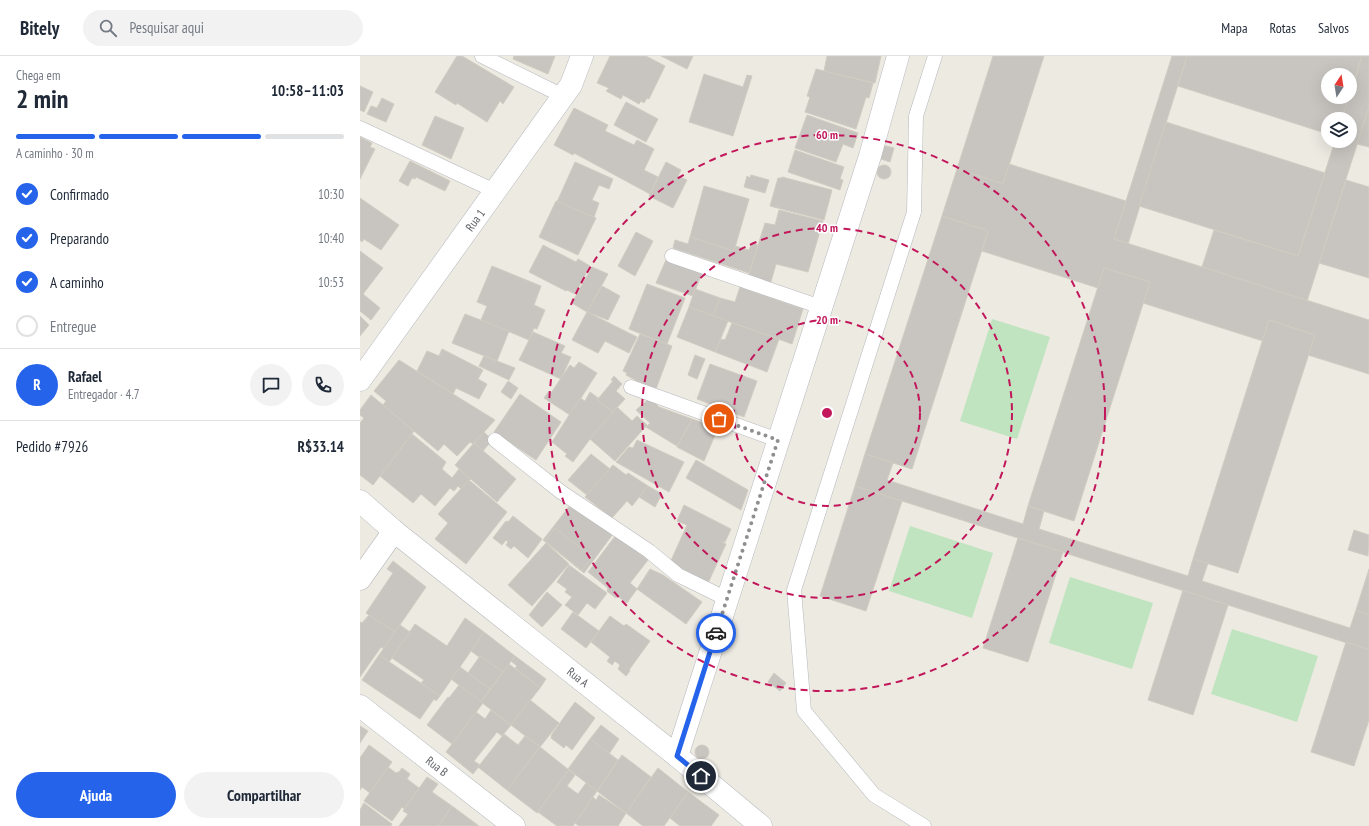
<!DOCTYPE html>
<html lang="pt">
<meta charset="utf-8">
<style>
:root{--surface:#fff;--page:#f2f2f3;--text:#1f2937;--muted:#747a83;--line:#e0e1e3;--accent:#2563eb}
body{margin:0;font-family:"PT Sans Narrow",sans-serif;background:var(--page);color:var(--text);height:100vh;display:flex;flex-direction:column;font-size:15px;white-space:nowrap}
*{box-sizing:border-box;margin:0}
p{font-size:13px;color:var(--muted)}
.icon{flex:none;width:22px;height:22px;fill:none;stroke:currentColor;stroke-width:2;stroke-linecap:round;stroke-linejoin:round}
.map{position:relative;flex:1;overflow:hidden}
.drawer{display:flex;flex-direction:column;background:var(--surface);width:360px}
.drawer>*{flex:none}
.needle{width:26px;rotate:12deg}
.controls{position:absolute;left:961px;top:12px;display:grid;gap:8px}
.controls a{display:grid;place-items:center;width:36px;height:36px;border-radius:50%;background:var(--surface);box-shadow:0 4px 16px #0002;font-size:20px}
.pin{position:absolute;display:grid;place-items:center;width:34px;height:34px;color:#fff;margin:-17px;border:2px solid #fff;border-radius:50%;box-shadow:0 1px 4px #0007}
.courier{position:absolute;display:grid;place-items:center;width:40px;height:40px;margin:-20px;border:3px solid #2563eb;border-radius:50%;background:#fff;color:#222;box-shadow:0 1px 5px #0007}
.overview em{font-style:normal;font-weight:600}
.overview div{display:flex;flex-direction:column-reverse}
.overview{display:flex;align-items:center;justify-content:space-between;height:68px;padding:0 16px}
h1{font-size:26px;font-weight:600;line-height:30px}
.bar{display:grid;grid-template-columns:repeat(4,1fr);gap:6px 4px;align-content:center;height:48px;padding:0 16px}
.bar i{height:5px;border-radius:3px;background:var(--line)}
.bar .current{background:var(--accent)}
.bar p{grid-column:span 4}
.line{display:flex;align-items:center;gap:10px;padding:0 16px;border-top:1px solid var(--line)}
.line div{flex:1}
.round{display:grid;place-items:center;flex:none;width:42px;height:42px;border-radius:21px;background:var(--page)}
ol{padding:0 16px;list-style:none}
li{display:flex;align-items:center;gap:12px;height:44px}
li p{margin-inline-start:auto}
li .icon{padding:4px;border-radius:50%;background:var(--accent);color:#fff;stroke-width:4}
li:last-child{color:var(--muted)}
li i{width:22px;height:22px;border:2px solid var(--line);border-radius:50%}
.button{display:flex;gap:8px;margin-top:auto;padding:8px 16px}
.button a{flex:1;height:46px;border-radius:24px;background:var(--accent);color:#fff;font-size:16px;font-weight:600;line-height:46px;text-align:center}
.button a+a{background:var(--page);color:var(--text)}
header{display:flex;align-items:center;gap:24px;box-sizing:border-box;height:56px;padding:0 20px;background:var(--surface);border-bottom:1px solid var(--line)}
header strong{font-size:19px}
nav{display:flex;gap:22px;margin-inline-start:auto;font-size:14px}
.search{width:280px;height:36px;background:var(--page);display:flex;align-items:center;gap:10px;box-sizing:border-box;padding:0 14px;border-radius:22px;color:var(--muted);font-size:15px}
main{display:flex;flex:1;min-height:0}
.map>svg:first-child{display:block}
.green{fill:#c0e4bf}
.building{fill:#c8c5c0;stroke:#d1ccc1}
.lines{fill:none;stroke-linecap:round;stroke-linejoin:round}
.lane-casing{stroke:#b5b8bc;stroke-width:15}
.street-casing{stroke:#b5b8bc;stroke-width:23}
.lane{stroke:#fff;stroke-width:14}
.street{stroke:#fff;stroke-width:22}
.done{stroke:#8e8f8f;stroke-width:4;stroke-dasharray:0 7.2}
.route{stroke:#2563eb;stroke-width:5}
.ring{fill:none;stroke:#c2185b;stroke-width:2;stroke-dasharray:7 5}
.labels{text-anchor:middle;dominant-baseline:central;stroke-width:3;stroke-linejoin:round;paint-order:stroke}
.street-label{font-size:12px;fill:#5b5e63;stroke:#fff}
.centre{fill:#c2185b;stroke:#fff;stroke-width:2}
.ring-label{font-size:12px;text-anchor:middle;font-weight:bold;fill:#c2185b;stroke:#fff;stroke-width:3;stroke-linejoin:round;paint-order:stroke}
</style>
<header>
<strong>Bitely</strong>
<div class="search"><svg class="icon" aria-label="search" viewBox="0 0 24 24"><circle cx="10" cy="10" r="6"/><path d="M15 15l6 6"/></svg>Pesquisar aqui</div>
<nav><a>Mapa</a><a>Rotas</a><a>Salvos</a></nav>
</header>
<main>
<section class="drawer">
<div class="overview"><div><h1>2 min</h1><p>Chega em</p></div><em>10:58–11:03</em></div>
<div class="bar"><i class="current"></i><i class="current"></i><i class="current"></i><i></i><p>A caminho · 30 m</p></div>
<ol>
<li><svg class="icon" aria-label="check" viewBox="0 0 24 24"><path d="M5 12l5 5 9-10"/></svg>Confirmado<p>10:30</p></li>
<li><svg class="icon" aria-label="check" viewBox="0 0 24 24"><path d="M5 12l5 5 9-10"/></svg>Preparando<p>10:40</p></li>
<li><svg class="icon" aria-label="check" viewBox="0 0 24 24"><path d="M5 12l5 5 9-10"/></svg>A caminho<p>10:53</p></li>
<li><i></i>Entregue</li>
</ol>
<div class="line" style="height:72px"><b class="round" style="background:var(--accent);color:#fff">R</b><div><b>Rafael</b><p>Entregador · 4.7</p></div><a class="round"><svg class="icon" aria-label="chat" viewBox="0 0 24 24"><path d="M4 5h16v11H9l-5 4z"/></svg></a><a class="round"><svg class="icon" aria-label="phone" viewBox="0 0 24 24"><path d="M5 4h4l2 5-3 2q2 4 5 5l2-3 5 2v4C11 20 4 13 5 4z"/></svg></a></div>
<div class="line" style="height:52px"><div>Pedido #7926</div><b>R$33.14</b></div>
<div class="button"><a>Ajuda</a><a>Compartilhar</a></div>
</section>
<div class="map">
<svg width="1009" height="770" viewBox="0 0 1009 770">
<rect width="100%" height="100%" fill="#edeae2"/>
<g class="green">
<polygon points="632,263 690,281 657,383 600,365"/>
<polygon points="550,470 633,497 612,562 529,535"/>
<polygon points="710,521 793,547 772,613 689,587"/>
<polygon points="872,573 958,600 937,666 851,638"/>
</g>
<g class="building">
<polygon points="97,0 102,0 154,31 143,48 140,45 127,66 97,47 96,49 75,36"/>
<polygon points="154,0 195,0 188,18 153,3"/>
<polygon points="250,0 286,0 305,10 289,43 287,42 284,47 281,45 279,48 263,39 261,43 246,35 249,32 237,27"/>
<polygon points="301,0 333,0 327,13"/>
<polygon points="467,0 521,0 515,27 464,15"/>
<polygon points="633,0 684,0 643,128 597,113"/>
<polygon points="812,0 827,0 768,188 754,183"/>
<polygon points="827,0 1002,0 990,38 990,19 968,19 968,41 989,41 982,63 968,63 968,78 818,30"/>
<polygon points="1002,0 1009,0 1009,51 947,245 842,211 854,174 938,200 975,85 990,85 990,63 982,63 989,41 990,41"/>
<polygon points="456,13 513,27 509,42 506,41 496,73 445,56 450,41 447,40"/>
<polygon points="344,18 383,31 387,19 392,20 373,80 329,66"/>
<polygon points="0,30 13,36 4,56 0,54"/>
<polygon points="22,42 34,48 26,66 7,58 11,50 17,52"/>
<polygon points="266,46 298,63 286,86 254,69"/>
<polygon points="1009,51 1009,91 997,88"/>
<polygon points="214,52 248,69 245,75 274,89 277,84 294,93 284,114 298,121 290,138 214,97 213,99 194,89"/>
<polygon points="447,59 498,77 493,92 483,88 476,106 435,92"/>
<polygon points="75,60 104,72 91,103 62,89"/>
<polygon points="806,66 965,117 938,200 779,150"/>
<polygon points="0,81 12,87 10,91 15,93 0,123"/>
<polygon points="522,89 534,92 530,106 518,102"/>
<polygon points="435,94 484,111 480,123 483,124 480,134 428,116"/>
<polygon points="50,105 90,125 85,135 56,121 55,123 52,122 48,130 39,125"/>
<polygon points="215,106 253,123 249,133 239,129 232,144 239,147 234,161 197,146"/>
<polygon points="306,106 321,114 318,120 327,124 313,152 289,140"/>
<polygon points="649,108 766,145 754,183 1009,264 1009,318 948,299 955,279 909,264 903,285 783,247 790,226 744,212 738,232 622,195 628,175 582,160 597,113 643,128"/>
<circle cx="524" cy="116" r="7"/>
<polygon points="391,119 409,124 405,137 384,131 387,120 390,122"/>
<polygon points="422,121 472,134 464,164 410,150 418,122 421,122"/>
<polygon points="986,124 1009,131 1009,222 959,207"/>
<polygon points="344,130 389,143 374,195 330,181"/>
<polygon points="0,142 39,169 21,194 4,183 2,186 0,184"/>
<polygon points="196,145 236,162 218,199 179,181"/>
<polygon points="419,154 463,165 448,216 416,208 410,229 388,221 405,167 415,169"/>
<polygon points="582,160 628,175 552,413 505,398"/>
<polygon points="276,176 293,185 275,220 258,210"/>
<polygon points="330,181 374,195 375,190 389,194 392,187 398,189 389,217 313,192 315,184 328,188"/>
<polygon points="183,189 216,206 218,203 230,210 215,238 207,234 206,235 169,216"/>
<polygon points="0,195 23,212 3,238 20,252 11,264 0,255"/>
<polygon points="306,204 342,217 333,240 296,227"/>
<polygon points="132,210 181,230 174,249 185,254 177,273 174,272 169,284 121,264 127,250 117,246"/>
<polygon points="232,211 248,218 227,256 212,247"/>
<polygon points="744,212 790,226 714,465 668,450"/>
<polygon points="287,228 325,242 307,288 269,273"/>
<polygon points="242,230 260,240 248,264 227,256"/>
<polygon points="380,231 443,253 432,288 353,260 360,242 375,246"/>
<polygon points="335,233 360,242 353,260 329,251"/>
<polygon points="329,251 368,265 355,296 317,281"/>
<polygon points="227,256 277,281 269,297 245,285 238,297 212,284"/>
<polygon points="105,258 149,275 137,305 92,287"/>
<polygon points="0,260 9,269 0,280"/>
<polygon points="909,264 955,279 878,517 833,503"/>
<polygon points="372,267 419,283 407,316 355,296 361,283 365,284"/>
<polygon points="173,276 205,290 201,297 211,301 201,323 159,304"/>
<polygon points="280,278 312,290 296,333 276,325 277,325 266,319 267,317 263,315"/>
<polygon points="82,293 123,314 118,323 127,328 119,343 96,332 93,338 57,315 67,295 79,300"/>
<polygon points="335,299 345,303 337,323 328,319"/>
<polygon points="124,300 155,312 149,324 119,310"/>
<polygon points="39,304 93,338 135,364 113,388 110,386 97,400 84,388 78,395 23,349 26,345 14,335"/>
<polygon points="219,306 237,317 210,359 184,342 189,335 191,337 210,309 214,312"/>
<polygon points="350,308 397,325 384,361 337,343"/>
<polygon points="254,320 262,328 256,335 265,343 253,356 237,344 253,325 251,324"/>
<polygon points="148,325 158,332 151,343 141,336"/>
<polygon points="230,336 238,342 237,344 253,356 230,383 213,406 205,400 207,398 192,386 220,342 225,345"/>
<polygon points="160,338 201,366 176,404 134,376"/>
<polygon points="11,339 54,375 13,429 0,419 0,367 4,362 0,359 0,354"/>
<polygon points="290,342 299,351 332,363 317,390 286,371 290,367 276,354"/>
<polygon points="257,351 272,365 277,360 287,369 255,405 230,383"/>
<polygon points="332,363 358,372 344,405 317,391"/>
<polygon points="124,376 132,384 123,395 114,387"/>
<polygon points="52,378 86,406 82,413 92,422 99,413 111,423 101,433 98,430 94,435 90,432 75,450 61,438 53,447 20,420"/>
<polygon points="277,384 324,406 309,436 256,406 269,391 273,392"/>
<polygon points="114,387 156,423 137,446 95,409"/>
<polygon points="231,398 250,413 227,439 208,424"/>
<polygon points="505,398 533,407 527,424 663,468 668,450 684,455 679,473 828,520 833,503 848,507 842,525 990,572 996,554 1009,559 1009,594 495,430"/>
<polygon points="336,404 388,434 381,454 326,422"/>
<polygon points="253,409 266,419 268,417 288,430 272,450 267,445 252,462 225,441"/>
<polygon points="109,424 147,456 106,508 75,483 88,467 78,458"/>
<polygon points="288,430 302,438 295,451 279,441"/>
<polygon points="495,430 542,445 506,555 460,540"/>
<polygon points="211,448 253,478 224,517 183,484"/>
<polygon points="324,449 371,473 365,486 362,486 366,488 348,527 309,509 327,469 317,465"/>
<polygon points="153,460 182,483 168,502 154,490 151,493 146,489 148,486 146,484 142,489 133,482 146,465 148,466"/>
<polygon points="195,472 232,501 222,514 185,485"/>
<polygon points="994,474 1009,479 1008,500 988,494"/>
<polygon points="256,479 288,504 270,527 277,533 267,547 257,540 256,542 247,535 248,532 228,516"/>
<polygon points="658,482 703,496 668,606 623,592"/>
<polygon points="186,487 209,508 172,550 148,529"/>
<polygon points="33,505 66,531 35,576 6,557 33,517 27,513"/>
<polygon points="209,509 247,537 235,553 227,547 218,559 205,549 212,541 205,536 207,533 197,526"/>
<polygon points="290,513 303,519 342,546 326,568 277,533"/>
<polygon points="1009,513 1009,559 996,554"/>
<polygon points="823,534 868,549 833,659 788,644"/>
<polygon points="187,536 202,549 182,571 169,559"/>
<polygon points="213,556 239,575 226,592 201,573"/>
<polygon points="9,559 35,576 24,593 21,591 0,621 0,566 2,567"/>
<polygon points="250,560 264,570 266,568 290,585 269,614 270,615 266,620 258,613 260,609 255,605 252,609 247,605 250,601 231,586"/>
<polygon points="105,562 124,576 80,640 61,627 64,624 32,602 55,568 87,590"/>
<polygon points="40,569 50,576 29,606 19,599"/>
<polygon points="124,576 155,600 143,616 120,600 119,601 111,595"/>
<polygon points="986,586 1009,594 1009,664 994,710 951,696"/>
<polygon points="19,599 80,640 76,645 74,643 60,663 2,624"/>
<polygon points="120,600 143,616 130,633 108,617"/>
<polygon points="155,600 186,623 180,632 155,612 157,610 151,605"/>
<polygon points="149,608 180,632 151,669 121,646"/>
<polygon points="100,611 130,633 121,646 91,623"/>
<polygon points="414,617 426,627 420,635 408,626"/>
<polygon points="99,629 123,647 92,688 67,669 88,641 89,642"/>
<polygon points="170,644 199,667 180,691 151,669"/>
<polygon points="215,646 235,662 212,694 206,689 204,692 191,682 192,678"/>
<polygon points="131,654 151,669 142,680 137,676 114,705 120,709 113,718 86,696 116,656 125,663"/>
<polygon points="241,669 259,683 249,698 230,683"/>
<polygon points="0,670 8,675 0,687"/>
<polygon points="144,678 158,689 165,680 180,691 147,734 118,711"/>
<polygon points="230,683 258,704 237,735 208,713"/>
<polygon points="9,689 32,706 10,737 2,731 0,734 0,702"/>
<circle cx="342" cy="696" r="7"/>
<polygon points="180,691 209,714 177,757 147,734"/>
<polygon points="262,699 291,721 266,757 237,735"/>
<polygon points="28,711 36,717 38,716 39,716 42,712 50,718 47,723 59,732 44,753 42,751 32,765 4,745"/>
<polygon points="298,712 328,736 304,770 283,770 266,757"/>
<polygon points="209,714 215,719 207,730 218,738 226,727 237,735 213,770 197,770 178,756"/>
<polygon points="67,721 78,728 72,736 92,750 78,770 39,770 48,758 43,755"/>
<polygon points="328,736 359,759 351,770 320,770 310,762"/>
<polygon points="239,739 266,757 258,770 219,770 215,767 233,741 236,744"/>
<polygon points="4,747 32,768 31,770 0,770 0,754"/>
<polygon points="92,750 119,770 78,770"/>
</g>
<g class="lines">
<g class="lane-casing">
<g id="lane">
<polyline points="122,0 203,40"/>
<polyline points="0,72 135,135"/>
<polyline points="312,200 461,251"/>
<polyline points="271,331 418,384"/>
<polyline points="135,384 201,436 289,495 318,519 367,543"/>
<polyline points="564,770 514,739 444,655 434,534 554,156 556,60 575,0"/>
</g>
</g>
<g class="street-casing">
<g id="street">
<polyline points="0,324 211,29 222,0"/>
<polyline points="0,445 34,475 317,700 401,770"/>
<polyline points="0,523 34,475"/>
<polyline points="0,650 154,770"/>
<polyline points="317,700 510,100 538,0"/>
</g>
</g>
<use href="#lane" class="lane"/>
<use href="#street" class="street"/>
</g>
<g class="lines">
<polyline class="done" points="356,577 418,384 359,363"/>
<polyline class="route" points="341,720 317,700 356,577"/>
</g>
<g class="ring">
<circle cx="467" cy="357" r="93"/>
<circle cx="467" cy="357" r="185"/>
<circle cx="467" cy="357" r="278"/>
</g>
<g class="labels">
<g class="street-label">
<text transform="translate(115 164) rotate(-54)">Rua 1</text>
<text transform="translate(218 621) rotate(38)">Rua A</text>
<text transform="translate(77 710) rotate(38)">Rua B</text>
</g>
</g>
<circle cx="467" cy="357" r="6" class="centre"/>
<g class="ring-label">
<text x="467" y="83">60 m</text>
<text x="467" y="176">40 m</text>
<text x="467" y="268">20 m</text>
</g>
</svg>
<div class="controls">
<a><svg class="needle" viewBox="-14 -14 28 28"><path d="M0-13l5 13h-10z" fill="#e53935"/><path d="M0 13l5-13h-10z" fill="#747a83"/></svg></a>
<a><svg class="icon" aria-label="layers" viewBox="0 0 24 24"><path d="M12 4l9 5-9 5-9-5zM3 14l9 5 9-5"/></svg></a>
</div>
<div class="pin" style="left:359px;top:363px;background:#ea580c"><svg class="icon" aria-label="bag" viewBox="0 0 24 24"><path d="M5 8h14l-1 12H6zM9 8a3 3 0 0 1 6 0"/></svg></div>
<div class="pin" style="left:341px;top:720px;background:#1f2937"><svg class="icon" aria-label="home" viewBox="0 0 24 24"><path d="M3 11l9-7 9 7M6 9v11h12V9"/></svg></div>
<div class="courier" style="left:356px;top:577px"><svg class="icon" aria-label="car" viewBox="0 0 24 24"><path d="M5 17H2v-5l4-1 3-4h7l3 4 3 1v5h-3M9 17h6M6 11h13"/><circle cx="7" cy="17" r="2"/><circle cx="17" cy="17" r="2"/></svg></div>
</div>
</main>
